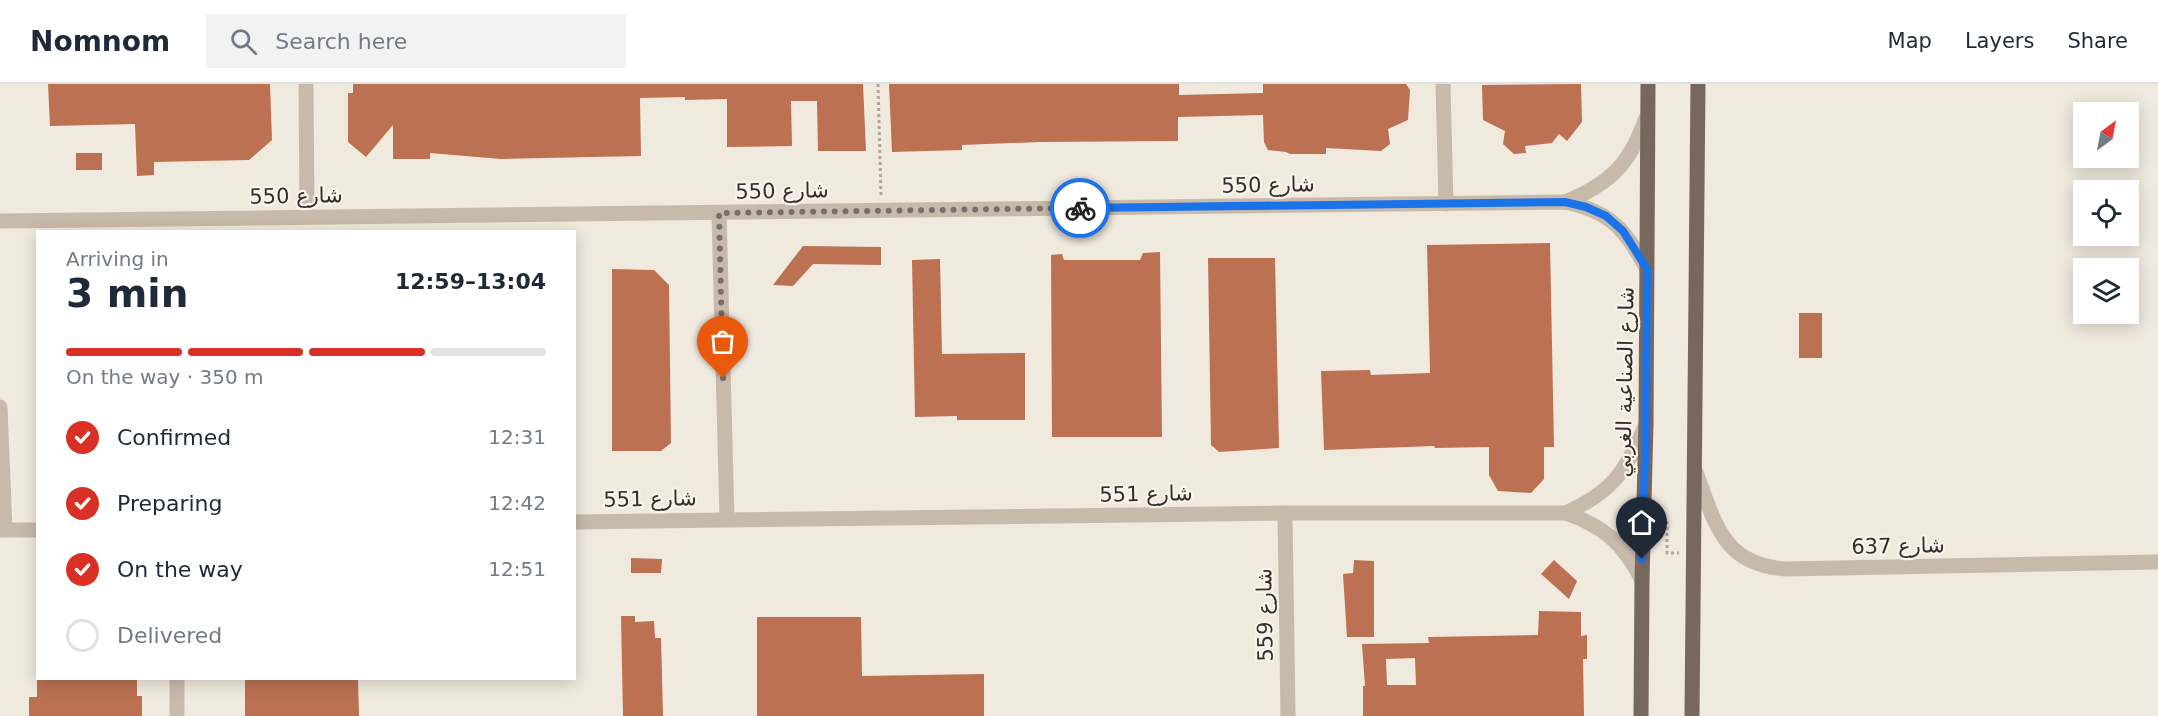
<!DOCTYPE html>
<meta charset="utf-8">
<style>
:root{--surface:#fff;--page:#f2f2f3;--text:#1f2937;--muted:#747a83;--line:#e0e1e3;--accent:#d93025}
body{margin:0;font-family:"DejaVu Sans",Vazirmatn,sans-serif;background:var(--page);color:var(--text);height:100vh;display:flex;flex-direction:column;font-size:22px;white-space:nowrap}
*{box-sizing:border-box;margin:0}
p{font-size:20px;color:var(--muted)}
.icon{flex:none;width:33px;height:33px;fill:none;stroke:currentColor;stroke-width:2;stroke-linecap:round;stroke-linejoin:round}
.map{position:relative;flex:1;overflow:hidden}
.sheet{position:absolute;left:36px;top:146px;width:540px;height:450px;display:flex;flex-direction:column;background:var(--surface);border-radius:0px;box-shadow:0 3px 15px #0003}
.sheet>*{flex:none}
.needle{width:39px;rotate:32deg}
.tools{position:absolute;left:2073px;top:18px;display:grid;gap:12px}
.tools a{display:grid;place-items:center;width:66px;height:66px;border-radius:0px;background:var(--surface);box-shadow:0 3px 15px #0003;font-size:30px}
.pin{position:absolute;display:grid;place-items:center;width:51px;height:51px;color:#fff;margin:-62px -26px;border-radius:50% 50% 50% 0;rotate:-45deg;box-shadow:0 0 6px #0007}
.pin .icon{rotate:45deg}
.courier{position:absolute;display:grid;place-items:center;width:60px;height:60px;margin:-30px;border:4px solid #1a73e8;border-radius:50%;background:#fff;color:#222;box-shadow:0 2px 8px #0007}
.headline em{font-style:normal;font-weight:600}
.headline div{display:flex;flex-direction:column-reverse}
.headline{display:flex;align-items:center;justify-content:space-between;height:102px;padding:0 30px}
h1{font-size:39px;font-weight:600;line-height:45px}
.bar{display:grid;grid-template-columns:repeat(4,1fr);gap:9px 6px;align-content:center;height:72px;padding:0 30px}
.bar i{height:8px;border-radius:4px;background:var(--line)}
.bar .selected{background:var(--accent)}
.bar p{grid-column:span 4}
ol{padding:0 30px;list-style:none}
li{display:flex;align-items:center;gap:18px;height:66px}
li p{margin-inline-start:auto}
li .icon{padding:6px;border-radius:50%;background:var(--accent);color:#fff;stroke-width:4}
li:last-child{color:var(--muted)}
li i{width:33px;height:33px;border:3px solid var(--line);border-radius:50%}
header{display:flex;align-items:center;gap:36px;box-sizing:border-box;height:84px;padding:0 30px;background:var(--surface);border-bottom:2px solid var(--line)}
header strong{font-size:28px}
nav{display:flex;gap:33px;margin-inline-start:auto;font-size:21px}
.search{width:420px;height:54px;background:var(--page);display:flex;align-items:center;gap:15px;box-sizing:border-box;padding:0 21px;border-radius:0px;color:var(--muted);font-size:22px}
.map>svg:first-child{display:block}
.building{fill:#bb7152;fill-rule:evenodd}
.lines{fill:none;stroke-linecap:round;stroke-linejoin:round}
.path{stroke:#b3a496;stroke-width:3;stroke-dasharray:3 3;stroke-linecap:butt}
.minor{stroke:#c8baab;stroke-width:15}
.major{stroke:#77675c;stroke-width:15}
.done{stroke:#776f69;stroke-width:6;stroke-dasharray:0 10.8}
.route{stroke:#1a73e8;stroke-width:8}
.labels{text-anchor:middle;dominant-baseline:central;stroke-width:4.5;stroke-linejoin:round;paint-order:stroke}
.street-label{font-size:21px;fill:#362e2a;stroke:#f8f3eb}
</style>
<header>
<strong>Nomnom</strong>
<div class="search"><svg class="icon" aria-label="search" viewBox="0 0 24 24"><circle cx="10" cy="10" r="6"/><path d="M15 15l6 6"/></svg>Search here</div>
<nav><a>Map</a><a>Layers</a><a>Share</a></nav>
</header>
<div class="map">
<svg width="2158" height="632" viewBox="0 0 2158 632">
<rect width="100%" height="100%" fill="#f0e9de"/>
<g class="building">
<polygon points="48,0 270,0 272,56 249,76 154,78 154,91 137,92 135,40 50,42"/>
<polygon points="353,0 863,0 866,67 818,67 817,17 791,17 792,62 727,63 727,15 685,16 685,13 640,14 641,72 501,75 430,69 430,75 393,75 393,41 366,73 348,58 348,9 353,9"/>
<polygon points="889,0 1179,0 1179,11 1263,9 1263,0 1406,0 1410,6 1408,36 1388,45 1390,60 1381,67 1326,64 1326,70 1290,70 1286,68 1268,66 1264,58 1263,31 1178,33 1178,57 1039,58 962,61 962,66 892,68"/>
<polygon points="1581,0 1582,38 1567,57 1559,50 1552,59 1525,62 1526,69 1514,70 1503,60 1505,47 1483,36 1482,1"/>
<rect x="76" y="69" width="26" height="17"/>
<polygon points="1550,159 1554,363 1544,363 1544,395 1531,409 1498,407 1489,391 1489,363 1435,364 1434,362 1324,366 1321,287 1370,286 1371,291 1430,289 1427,161"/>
<polygon points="803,162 881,163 881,181 813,180 793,202 773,201"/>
<polygon points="1160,168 1162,353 1052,353 1051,171 1062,170 1064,176 1140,176 1143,169"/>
<polygon points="1208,174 1275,174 1279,364 1219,368 1211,361"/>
<polygon points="940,175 942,270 1025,269 1025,336 957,336 957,332 915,333 912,176"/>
<polygon points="612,185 654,186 669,201 671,359 661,367 612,367"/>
<rect x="1799" y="229" width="23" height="45"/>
<polygon points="631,474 662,475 661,489 631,489"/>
<polygon points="1354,476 1374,477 1374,553 1347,553 1343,490 1353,489"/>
<polygon points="1554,476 1577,497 1569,515 1541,490"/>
<path d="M1539,527L1581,528V552L1587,551V575H1583L1584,632H1363V602H1365L1362,560L1429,559L1428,553L1538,551ZM1415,574L1416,601H1387L1386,575Z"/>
<polygon points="621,532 635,532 635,538 654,537 655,554 661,554 663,632 623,632"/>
<polygon points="757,533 861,533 862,592 984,590 984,632 757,632"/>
<polygon points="37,594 137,594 137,612 142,612 142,632 29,632 29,613 37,613"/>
<polygon points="245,594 358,594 359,632 245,632"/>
</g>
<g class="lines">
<g class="path">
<polyline points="878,0 881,112"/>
<polyline points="1657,435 1667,435 1667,469 1679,469"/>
</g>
<g class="minor">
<polyline points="306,0 307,133"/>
<polyline points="1443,0 1446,120"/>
<path d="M1565,118C1610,100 1630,80 1646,34"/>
<polyline points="719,129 727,435"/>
<path d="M0,137L1565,118C1612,128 1624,145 1647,185"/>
<polyline points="0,323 5,446"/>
<path d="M1695,386C1715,437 1721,480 1785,485L2158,478"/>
<polyline points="1285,429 1288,632"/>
<path d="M1565,429C1613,408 1626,387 1646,340"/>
<path d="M574,438L1285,429H1565C1604,442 1623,459 1642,496"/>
<polyline points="0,446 38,446"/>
<polyline points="177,594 177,632"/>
</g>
<g class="major">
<polyline points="1641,632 1642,496 1646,339 1648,0"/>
<polyline points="1692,632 1698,0"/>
</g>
</g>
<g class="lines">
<polyline class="done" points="723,294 719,129 1080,124"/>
<polyline class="route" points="1080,124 1565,118 1586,123 1606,132 1623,147 1647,185 1646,339 1642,475"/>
</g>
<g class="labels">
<g class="street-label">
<text transform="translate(1268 101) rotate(-1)">شارع 550</text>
<text transform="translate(782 107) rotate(-1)">شارع 550</text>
<text transform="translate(296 112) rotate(-1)">شارع 550</text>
<text transform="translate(1625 298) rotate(-89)">شارع الصناعية الغربي</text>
<text transform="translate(1146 410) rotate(-1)">شارع 551</text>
<text transform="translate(650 415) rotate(-1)">شارع 551</text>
<text transform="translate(1898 462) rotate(-1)">شارع 637</text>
<text transform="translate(1265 531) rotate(-91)">شارع 559</text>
</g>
</g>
</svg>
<div class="tools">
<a><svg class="needle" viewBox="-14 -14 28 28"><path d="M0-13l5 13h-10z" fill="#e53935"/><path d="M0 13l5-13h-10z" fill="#747a83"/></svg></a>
<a><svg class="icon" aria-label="locate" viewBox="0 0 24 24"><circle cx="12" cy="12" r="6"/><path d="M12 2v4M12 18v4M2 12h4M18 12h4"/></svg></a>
<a><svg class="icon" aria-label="layers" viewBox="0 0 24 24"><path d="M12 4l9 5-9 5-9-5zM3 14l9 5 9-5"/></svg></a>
</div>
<div class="pin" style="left:723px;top:294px;background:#ea580c"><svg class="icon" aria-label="bag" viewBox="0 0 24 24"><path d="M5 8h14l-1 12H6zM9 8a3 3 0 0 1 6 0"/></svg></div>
<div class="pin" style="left:1642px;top:475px;background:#1f2937"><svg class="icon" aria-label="home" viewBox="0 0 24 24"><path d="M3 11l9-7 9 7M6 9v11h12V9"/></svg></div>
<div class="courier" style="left:1080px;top:124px"><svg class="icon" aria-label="bike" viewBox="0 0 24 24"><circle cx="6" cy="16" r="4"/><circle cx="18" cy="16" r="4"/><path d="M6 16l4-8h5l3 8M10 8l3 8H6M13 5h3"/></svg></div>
<section class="sheet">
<div class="headline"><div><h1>3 min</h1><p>Arriving in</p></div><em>12:59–13:04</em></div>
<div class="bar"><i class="selected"></i><i class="selected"></i><i class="selected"></i><i></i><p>On the way · 350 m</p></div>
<ol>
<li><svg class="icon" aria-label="check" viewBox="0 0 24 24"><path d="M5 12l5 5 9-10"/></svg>Confirmed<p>12:31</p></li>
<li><svg class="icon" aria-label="check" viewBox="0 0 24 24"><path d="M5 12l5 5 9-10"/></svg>Preparing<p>12:42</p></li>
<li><svg class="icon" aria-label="check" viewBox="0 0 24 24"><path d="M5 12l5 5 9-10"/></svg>On the way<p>12:51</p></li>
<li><i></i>Delivered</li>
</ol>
</section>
</div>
